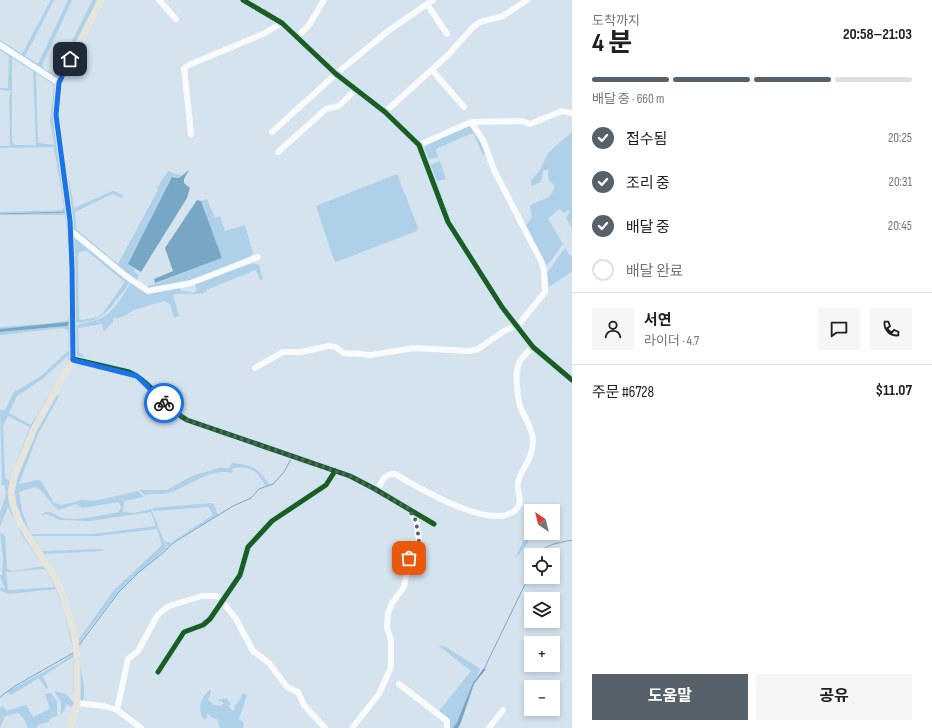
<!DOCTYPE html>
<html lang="ko">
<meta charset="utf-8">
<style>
:root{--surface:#fff;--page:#f6f6f6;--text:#202124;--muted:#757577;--line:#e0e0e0;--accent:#566169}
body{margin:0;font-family:"Sofia Sans Condensed","Noto Sans KR",sans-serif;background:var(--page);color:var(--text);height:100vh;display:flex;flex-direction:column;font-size:15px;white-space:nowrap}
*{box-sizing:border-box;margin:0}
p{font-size:13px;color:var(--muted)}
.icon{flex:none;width:22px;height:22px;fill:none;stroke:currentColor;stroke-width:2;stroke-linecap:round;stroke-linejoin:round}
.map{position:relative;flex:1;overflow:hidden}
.side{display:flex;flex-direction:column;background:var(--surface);width:360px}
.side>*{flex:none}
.needle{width:26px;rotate:325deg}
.buttons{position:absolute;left:524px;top:504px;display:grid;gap:8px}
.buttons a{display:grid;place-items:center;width:36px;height:36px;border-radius:0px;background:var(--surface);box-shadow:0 2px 6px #0003;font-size:20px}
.pin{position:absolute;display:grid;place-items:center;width:34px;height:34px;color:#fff;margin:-17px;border-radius:8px;box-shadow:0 2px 6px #0006}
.courier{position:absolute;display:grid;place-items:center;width:40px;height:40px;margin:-20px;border:3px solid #1a73e8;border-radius:50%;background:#fff;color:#222;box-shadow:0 1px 5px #0007}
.head em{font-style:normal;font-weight:700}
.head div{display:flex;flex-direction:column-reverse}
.head{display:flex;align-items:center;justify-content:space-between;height:68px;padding:0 20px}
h1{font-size:26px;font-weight:700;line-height:30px}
.bar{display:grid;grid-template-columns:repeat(4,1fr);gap:6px 4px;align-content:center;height:48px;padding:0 20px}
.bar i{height:5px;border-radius:3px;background:var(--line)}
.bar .current{background:var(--accent)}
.bar p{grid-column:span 4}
.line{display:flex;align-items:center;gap:10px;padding:0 20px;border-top:1px solid var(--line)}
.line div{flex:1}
.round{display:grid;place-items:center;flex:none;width:42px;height:42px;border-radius:0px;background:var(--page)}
ol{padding:0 20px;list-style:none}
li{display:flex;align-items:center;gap:12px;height:44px}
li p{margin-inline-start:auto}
li .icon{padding:4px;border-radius:50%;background:var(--accent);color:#fff;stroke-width:4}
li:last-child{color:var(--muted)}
li i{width:22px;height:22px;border:2px solid var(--line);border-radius:50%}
.primary-button{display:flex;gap:8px;margin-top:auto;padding:8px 20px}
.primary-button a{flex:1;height:46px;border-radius:0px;background:var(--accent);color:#fff;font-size:16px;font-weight:700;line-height:46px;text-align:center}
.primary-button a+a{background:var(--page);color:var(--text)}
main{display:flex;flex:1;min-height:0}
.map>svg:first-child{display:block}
.green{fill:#aed0e8;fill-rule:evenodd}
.water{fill:#78a7c6}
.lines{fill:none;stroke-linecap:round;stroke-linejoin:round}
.stream{stroke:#78a7c6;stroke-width:1}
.minor{stroke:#f9fbfc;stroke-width:6}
.major{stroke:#e5e5dd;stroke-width:7}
.cycleway-casing{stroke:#c9e4f8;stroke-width:8}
.cycleway{stroke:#1b5e20;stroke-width:5}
.done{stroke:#566169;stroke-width:4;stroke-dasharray:0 7.2}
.route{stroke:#1a73e8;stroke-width:5}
</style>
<main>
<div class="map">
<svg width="572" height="728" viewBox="0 0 572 728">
<rect width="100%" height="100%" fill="#d4e3ee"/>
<g class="green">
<polygon points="51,0 54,0 25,56 38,64 68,0 72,0 42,65 44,69 56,75 92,0 98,0 58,78 56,78 0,43 0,40 22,54"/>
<path d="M0,46L57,85L55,113L67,211L0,213V212L62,210L64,207L54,147L0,148V146H10L9,99L11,91L0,90V88H8L9,56L0,50ZM12,58L33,71L36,145H15L12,142ZM36,73L53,84L54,87L50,121L54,145L38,143Z"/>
<polygon points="469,126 476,132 485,154 483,155 474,135 472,133 436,149 438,157 427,160 423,149 427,144"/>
<path d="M572,132V228L566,218L570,212L568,210L564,213L559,209L548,219L563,244L550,262L546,266L525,227L532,217L530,206C539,199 555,200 554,185L548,179V169L543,171L541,182L531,186V181L540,170L548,153Z"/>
<polygon points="440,161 446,179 435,182 429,165"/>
<polygon points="168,171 182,176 179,178 174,176 128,264 135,269 134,272 139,275 137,280 142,287 74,231 68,178 69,180 74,208 113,191 123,195 122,198 112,194 75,212 76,229 118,264 158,190 157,188"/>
<polygon points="397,174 418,228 417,231 336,262 334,260 316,206"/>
<path d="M207,199L215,218L220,216L225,231L245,225L253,253L249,257C230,265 163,295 146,287L222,258L201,201Z"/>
<path d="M67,212L68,229L71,359L44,407L10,497L60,596L74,647V695L73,693V657L43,676L48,688L46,689L39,678L11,695L7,692L10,690L60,663L74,653L63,608L56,589L8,594L0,590V588L5,589L0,576V575H2L3,560L0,533L5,536L7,569L13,571L44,566L24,538L8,507L0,527C0,522 0,517 0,513C2,504 9,494 4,485H0L2,482L0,410H5L14,392L41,376L69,350L68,330L62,328L0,335V332L69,326L0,329V327L42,324L67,321C74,310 67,232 65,215H0ZM69,355L66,366L31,425L9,413L17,396L41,380ZM8,416L30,427L9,481L5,478L3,426ZM43,569L46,570L55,587L8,590L6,572Z"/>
<path d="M73,236L130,281C126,288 122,294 117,299C104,317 98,321 76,323ZM87,251L125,282L102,314L98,317L82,320L79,319L78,255L79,252Z"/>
<polygon points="565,248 570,256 572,255 572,271 549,287 547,273"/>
<path d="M252,263L259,265L263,279L260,280L256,270L206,290L207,292C195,296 184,292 173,295L179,316L174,318L170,304L164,301L134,310L122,317L113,319V322L104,331L102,324L78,328L79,352L89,361L77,356L76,325C110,319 113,311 131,282L148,293L180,288V290L193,293L197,291L195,284Z"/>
<path d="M56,394L59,396L38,434L19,484L37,480L41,481L54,503L62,505L82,500L94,501L138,491L144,497L124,501L123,512L134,513L151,509L167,548L133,577L118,592L81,640L79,646L89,632C86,637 81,643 80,649C77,667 88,684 83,702L80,701L79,660L65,596L23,524L15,501L14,491L16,479L32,440ZM35,487C42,488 50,504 59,510L76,504L82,508L119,502L121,507L119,512C101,515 81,521 62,518C55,516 48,506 41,516L47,514L60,520L90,521L151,512L156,526L93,534H31L22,511L19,492ZM157,529L162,545L114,590L79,639L61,582L44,554L103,551V549L42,551L33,536H97Z"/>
<path d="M232,463C254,465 257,468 270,485L266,486C256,470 252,466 233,468L232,473C209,467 188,488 167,493C159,495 152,493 145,495L139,490H167L192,476L219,468H229Z"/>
<polygon points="213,503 218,515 172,542 168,547 165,541 170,543 213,515 209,507 153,511 152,508"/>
<path d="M531,516C531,539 532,540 515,559L528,530L526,518Z"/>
<path d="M438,645L446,647L480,669L457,722L453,728H449C453,719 446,716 439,711L471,671Z"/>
<path d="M210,690L211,691L208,700L214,705H222L224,703L218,700L226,698L231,704L228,706L233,711L235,710L234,706L238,703L242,694L247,695L239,719L244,723L243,728H220L217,719L213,718L207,713V717L205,719L203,718C197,709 202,695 210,690Z"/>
<polygon points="54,691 66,694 74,703 72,707 67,704 61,716 61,702"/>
<polygon points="51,693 57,701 57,716 53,717 46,723 40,724 36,728 28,728 24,719 18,713 5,716 0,728 0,708 3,706 6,711 26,705 33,717 50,709 45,694"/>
</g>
<g class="water">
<polygon points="189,170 184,179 184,183 190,188 187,198 141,272 128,264 172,177 179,178"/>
<polygon points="197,200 201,201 222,258 155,283 154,279 173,271 165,248"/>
<polygon points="68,322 69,324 67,326 0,332 0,329"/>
<polygon points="483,669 486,669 474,684 460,725 458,728 453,728 457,722 473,683"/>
</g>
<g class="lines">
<g class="stream">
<polyline points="0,214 65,212"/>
<path d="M539,555C545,543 560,543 572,540"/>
<polyline points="79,645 119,592 139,572 163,553 173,543 233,506 251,498 259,489 273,484 284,472 291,459"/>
<polyline points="484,669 531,572"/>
<polyline points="0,697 15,686 73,653"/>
</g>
<g class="minor">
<polyline points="159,0 176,19"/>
<polyline points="243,0 282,23 336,74 385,112 419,145 448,222 502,307 533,347 572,380"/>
<polyline points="427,4 447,34"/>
<polyline points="298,36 309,25 324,0"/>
<polyline points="0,45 59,83"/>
<polyline points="432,70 464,107"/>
<polyline points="385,112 448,55 473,27 480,22 503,16 527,0"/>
<polyline points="272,132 336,74 388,31 433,0"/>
<polyline points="191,134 184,68 191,64 263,34 282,23"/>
<polyline points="419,145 471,122 522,121 530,124 562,111 572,113"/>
<polyline points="278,152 326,109 339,106 356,89"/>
<polyline points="70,230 126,276 148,291 191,283 258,257"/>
<path d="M73,359L129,372C152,382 165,408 187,420L350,476L375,489L434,524"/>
<polyline points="255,368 283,352 301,352 329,346 336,347 343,353 361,354 371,355 414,348 469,351 478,349 504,331 519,324 545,292 544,272 542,263 494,170 484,142 471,122"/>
<path d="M377,490C382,482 384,473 395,474C416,486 497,536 518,507C523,500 516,490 518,483C521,467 533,461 533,440C532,426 524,418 520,406C517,394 514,372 520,361C523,356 529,351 533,347"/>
<polyline points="222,601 236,619 253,651 269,663 287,687 298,692 304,705 325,728"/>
<polyline points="158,672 184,632 203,625 210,619 240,575 248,547 272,521 326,485 335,471"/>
<polyline points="399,684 447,721 447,728"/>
<polyline points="77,703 104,706 117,710 141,728"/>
<polyline points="117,710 128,659 138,651 157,616 162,611 169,606 202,596 216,596 223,600"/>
<polyline points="352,728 379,694 391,667 391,640 387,628 388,613 392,603 404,587 410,553 418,546 419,540 416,521 410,511"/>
<polyline points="489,728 503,710"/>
</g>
<polyline class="major" points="70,728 77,703 77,655 75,638 64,599 57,581 20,523 13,505 11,493 14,477 34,429 73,359 72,268 70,221 56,115 59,83 101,0"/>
<g class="cycleway-casing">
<g id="cycleway">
<polyline points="243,0 282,23 336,74 385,112 419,145 448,222 502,307 533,347 572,380"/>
<path d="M73,359L129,372C152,382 165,408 187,420L350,476L375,489L434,524"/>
<polyline points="158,672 184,632 203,625 210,619 240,575 248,547 272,521 326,485 335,471"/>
</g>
</g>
<use href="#cycleway" class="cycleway"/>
</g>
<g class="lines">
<polyline class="done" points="164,403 187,420 350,476 408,508 416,521 419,540 418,546 410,554 409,558"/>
<polyline class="route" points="70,59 59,83 56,115 70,221 72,268 73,360 137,376 164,403"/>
</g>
</svg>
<div class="buttons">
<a><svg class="needle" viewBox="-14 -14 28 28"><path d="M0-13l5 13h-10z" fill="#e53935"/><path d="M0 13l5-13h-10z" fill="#757577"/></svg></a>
<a><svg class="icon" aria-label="locate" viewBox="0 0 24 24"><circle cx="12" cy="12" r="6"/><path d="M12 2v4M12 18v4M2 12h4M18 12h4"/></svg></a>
<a><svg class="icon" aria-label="layers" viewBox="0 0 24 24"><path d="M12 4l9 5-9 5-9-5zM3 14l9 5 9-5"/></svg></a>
<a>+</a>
<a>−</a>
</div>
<div class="pin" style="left:409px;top:558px;background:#ea580c"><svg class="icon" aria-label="bag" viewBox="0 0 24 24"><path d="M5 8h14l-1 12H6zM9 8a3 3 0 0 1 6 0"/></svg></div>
<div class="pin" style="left:70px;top:59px;background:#1f2937"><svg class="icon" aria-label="home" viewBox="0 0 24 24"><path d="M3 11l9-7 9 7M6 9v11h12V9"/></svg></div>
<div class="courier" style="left:164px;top:403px"><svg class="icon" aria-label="bike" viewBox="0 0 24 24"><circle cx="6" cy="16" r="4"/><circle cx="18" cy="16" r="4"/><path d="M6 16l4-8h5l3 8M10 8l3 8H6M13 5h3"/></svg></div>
</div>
<section class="side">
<div class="head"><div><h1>4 분</h1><p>도착까지</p></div><em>20:58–21:03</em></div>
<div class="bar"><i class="current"></i><i class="current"></i><i class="current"></i><i></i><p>배달 중 · 660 m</p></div>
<ol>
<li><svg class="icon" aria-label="check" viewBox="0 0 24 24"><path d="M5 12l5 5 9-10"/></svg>접수됨<p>20:25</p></li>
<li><svg class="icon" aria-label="check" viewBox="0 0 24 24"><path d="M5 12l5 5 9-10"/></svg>조리 중<p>20:31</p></li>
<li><svg class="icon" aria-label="check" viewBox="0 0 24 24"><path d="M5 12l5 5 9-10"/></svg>배달 중<p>20:45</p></li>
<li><i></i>배달 완료</li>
</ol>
<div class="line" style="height:72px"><a class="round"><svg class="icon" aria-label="person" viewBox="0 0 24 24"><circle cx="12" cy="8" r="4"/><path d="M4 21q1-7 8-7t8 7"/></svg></a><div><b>서연</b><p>라이더 · 4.7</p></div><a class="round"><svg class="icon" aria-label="chat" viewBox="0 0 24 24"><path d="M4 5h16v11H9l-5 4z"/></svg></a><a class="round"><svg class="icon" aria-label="phone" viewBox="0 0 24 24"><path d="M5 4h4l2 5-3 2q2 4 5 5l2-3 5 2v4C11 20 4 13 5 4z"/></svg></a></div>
<div class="line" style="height:52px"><div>주문 #6728</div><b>$11.07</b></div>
<div class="primary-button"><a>도움말</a><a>공유</a></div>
</section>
</main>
